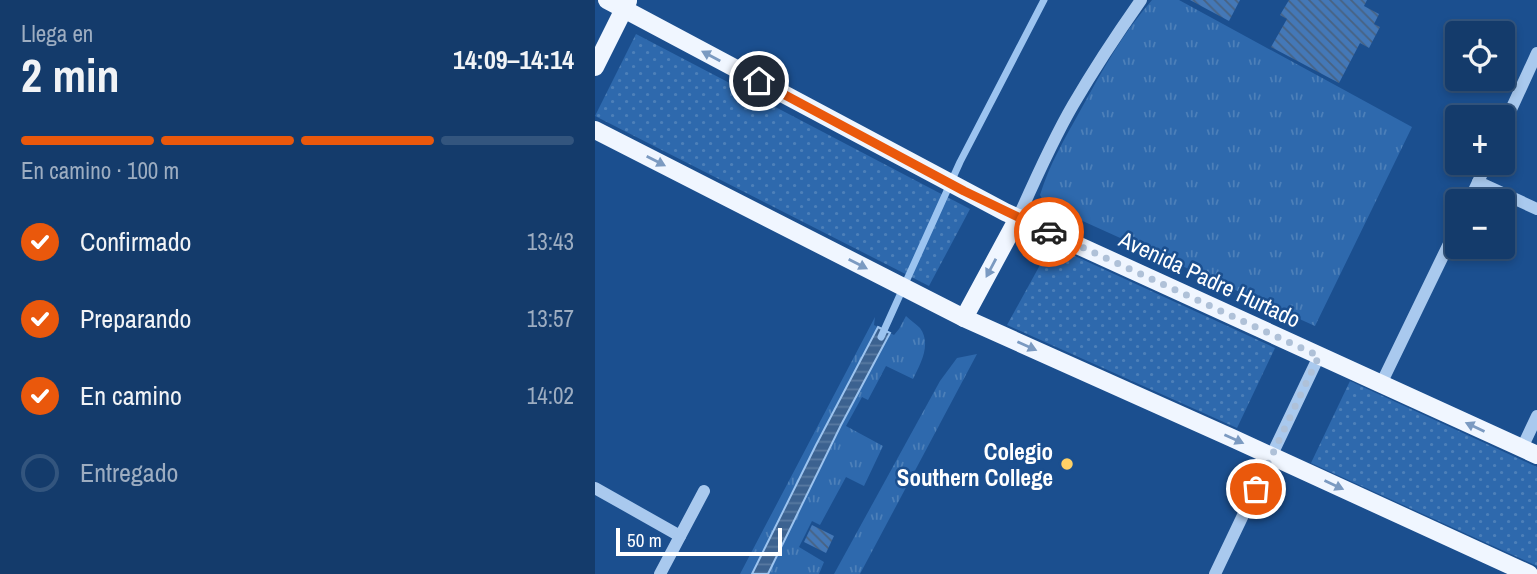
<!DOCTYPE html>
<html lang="es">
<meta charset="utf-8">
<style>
:root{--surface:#143b6b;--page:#1d4271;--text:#f1f3f6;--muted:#9dadc1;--line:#33557e;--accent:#ea580c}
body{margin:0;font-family:"Archivo Narrow",sans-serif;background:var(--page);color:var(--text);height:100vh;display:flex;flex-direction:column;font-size:26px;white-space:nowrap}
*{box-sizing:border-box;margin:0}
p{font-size:23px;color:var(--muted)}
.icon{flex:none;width:38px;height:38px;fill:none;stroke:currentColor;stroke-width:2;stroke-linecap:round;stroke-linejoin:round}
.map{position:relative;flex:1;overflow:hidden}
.sheet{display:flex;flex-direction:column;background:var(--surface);width:595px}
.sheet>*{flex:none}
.tools{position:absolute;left:850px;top:21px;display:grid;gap:14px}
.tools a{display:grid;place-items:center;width:70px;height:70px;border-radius:7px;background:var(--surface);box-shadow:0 4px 10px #0003,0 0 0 2px var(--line);font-size:35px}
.scale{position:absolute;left:21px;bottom:18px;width:166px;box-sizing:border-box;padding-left:7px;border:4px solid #fff;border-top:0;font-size:19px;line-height:24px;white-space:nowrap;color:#fff;-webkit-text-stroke:5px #1b4f8f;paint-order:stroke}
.pin{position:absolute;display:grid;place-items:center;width:60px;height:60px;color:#fff;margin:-30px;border:4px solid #fff;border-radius:50%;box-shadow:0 2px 7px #0007}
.courier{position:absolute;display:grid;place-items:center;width:70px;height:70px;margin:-35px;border:5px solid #ea580c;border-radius:50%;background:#fff;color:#222;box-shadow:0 2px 9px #0007}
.head em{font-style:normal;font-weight:800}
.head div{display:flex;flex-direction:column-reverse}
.head{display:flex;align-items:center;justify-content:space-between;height:119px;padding:0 21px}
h1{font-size:46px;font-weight:800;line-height:52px}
.bar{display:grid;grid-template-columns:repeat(4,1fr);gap:10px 7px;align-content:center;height:84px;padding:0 21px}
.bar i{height:9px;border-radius:5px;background:var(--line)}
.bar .on{background:var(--accent)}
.bar p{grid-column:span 4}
ol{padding:0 21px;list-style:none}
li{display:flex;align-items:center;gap:21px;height:77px}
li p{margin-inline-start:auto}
li .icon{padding:7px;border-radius:50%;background:var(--accent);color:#fff;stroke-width:4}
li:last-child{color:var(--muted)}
li i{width:38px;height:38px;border:4px solid var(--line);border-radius:50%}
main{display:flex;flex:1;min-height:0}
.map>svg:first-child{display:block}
.grass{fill:url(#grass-tufts)}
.park{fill:url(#park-dots)}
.water{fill:url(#water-rules);stroke:#9cc4f0;stroke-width:2}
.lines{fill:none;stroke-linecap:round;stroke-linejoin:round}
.stream{stroke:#9cc4f0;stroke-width:7}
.building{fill:url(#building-back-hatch)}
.minor{stroke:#a9c9ee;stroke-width:12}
.major{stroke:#f0f6ff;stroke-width:18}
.oneway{fill:#7b9ac1}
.done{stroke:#afc1d8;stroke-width:7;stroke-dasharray:0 12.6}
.route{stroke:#ea580c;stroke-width:9}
.poi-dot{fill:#ffd166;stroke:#1b4f8f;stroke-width:2.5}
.labels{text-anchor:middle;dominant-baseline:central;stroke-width:5;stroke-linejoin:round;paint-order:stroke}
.street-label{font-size:23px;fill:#fff;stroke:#1b4f8f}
.poi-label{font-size:23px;font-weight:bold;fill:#fff;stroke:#1b4f8f;text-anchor:end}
</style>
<main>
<section class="sheet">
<div class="head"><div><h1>2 min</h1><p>Llega en</p></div><em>14:09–14:14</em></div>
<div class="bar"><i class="on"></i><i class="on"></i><i class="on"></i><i></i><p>En camino · 100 m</p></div>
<ol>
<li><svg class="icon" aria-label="check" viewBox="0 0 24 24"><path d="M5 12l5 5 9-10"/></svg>Confirmado<p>13:43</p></li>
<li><svg class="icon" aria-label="check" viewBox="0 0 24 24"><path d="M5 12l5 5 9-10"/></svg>Preparando<p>13:57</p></li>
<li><svg class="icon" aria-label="check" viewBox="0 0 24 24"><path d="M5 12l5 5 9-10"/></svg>En camino<p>14:02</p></li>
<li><i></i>Entregado</li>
</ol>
</section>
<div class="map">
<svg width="942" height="574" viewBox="0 0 942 574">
<defs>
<pattern id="grass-tufts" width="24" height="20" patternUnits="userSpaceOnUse" patternTransform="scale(1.75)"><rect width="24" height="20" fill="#2e69ad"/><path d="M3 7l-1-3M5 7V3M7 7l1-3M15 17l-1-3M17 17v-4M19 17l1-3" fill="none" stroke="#4d80b9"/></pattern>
<pattern id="park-dots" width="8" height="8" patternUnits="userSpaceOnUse" patternTransform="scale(1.75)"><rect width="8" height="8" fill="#2e69ad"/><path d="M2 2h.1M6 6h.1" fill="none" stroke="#4d80b9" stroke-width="1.8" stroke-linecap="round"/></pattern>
<pattern id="water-rules" width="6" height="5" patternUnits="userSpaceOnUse" patternTransform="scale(1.75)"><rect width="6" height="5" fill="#3c6290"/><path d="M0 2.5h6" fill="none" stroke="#597aa1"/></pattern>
<pattern id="building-back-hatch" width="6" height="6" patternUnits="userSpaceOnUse" patternTransform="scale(1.75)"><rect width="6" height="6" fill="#4478b7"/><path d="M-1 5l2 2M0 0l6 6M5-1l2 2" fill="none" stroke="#486282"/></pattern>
</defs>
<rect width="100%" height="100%" fill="#1b4f8f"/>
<g class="grass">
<path d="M557,0H584L817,127L720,326L450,204L445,195C454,165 470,138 485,111C507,71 527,34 557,0Z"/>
<path d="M311,316C315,320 321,324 325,328C337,344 325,365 318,379L291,366L273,400L267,397L251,426L288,446L269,486L251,477L225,525L217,521L204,547L229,562L224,574H173L256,407L295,333L299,335L304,329Z"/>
<polygon points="280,317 279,325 283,327 221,445 157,574 145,574"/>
<polygon points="382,354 265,574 239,574 345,381 362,358"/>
</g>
<g class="park">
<polygon points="41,34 375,209 334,286 0,116"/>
<polygon points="456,245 680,348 642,428 412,325"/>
<polygon points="755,381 942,467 942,566 716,463"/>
</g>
<polygon class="water" points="283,327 295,333 246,425 173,574 157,574 221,445"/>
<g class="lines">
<polyline class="stream" points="286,337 365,162 449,0"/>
</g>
<g class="building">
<polygon points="595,0 645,0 634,21"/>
<polygon points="694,0 772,0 769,6 784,14 779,24 785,27 774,48 765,43 744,83 676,47 692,19 685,15"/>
<polygon points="217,525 239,536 231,553 209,542"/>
</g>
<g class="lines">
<g class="minor">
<polyline points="908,127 942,53"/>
<polyline points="883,182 942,209"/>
<polyline points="874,201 892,163"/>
<path d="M423,218C440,180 457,141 478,105C499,69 522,34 546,0"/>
<polyline points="786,384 863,225"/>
<polyline points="927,448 942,416"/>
<polyline points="0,488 85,536"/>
<polyline points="65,574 109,491"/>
<polyline points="620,574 724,356"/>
</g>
<g class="major">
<polyline points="12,0 410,212 942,455"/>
<polyline points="0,67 33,1"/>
<polyline points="0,130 369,318 637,438 934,574"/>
<polyline points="369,318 423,218"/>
</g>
</g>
<defs><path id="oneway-solid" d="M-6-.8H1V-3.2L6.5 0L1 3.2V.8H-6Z" transform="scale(1.75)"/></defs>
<g class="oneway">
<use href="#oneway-solid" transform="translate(116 56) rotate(-152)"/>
<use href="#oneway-solid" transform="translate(61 161) rotate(27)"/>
<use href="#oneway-solid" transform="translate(263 264) rotate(27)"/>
<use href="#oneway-solid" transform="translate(396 268) rotate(118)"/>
<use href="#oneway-solid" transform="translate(432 346) rotate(24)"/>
<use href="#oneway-solid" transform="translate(880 427) rotate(-155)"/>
<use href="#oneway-solid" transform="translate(639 439) rotate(24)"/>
<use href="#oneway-solid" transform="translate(739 485) rotate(25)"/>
</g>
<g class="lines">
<polyline class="done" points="454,232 724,356 661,489"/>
<polyline class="route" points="164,81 369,191 454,232"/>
</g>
<circle class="poi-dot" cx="472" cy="464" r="7"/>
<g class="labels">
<g class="street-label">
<text transform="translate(615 279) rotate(25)">Avenida Padre Hurtado</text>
</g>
<g class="poi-label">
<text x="458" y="451">Colegio<tspan x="458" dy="26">Southern College</tspan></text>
</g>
</g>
</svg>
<div class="tools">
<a><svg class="icon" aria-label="locate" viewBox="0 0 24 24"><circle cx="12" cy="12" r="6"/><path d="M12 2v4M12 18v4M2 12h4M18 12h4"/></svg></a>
<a>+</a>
<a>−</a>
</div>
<div class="scale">50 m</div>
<div class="pin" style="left:661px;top:489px;background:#ea580c"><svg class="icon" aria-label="bag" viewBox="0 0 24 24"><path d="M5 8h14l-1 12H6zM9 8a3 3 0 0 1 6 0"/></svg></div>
<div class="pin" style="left:164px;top:81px;background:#1f2937"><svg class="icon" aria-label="home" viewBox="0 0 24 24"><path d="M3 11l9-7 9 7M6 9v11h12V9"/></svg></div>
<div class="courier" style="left:454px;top:232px"><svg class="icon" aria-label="car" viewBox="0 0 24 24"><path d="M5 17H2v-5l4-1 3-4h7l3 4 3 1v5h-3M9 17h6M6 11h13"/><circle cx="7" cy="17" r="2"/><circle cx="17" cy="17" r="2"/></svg></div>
</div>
</main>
